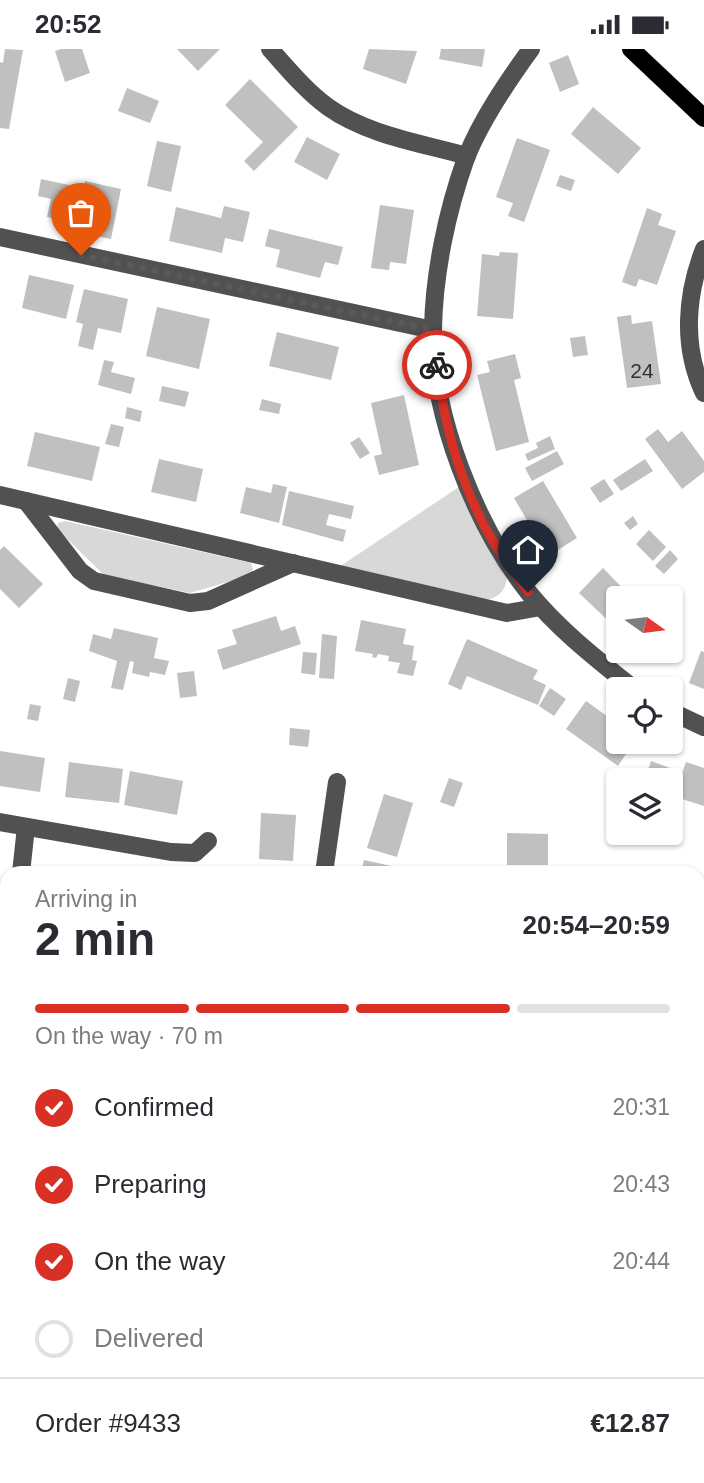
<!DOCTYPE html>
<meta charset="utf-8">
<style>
:root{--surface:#fff;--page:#f7f7f7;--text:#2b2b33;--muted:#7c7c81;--line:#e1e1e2;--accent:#d93025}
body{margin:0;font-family:Helvetica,sans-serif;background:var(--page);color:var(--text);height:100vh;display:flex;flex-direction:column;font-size:26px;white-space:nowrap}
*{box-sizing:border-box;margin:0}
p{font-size:23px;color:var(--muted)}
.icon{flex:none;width:38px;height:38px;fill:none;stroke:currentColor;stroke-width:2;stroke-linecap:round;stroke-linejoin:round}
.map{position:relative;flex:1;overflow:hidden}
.side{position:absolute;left:0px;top:817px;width:705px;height:618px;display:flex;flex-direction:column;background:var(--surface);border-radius:21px 21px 0 0;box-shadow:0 2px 5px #0004}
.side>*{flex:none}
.needle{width:46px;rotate:104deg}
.controls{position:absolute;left:606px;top:537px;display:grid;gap:14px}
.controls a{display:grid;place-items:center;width:77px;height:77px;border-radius:7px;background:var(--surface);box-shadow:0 2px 5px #0004;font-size:35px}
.pin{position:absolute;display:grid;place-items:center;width:60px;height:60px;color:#fff;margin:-72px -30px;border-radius:50% 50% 50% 0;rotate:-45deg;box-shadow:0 0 7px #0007}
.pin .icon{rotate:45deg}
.courier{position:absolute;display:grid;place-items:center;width:70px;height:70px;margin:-35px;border:5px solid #d93025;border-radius:50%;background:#fff;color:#222;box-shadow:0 2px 9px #0007}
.summary em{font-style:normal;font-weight:800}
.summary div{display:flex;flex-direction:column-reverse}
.summary{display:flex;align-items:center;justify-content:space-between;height:119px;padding:0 35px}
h1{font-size:46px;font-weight:800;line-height:52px}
.bar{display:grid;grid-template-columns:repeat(4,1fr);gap:10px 7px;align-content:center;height:84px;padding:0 35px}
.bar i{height:9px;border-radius:5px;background:var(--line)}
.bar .on{background:var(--accent)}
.bar p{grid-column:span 4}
.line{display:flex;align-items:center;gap:18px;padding:0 35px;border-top:2px solid var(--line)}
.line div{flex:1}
ol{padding:0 35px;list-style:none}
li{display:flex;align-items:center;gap:21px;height:77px}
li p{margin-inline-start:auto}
li .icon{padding:7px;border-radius:50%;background:var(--accent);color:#fff;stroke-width:4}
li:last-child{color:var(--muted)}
li i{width:38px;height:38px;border:4px solid var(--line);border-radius:50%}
.status{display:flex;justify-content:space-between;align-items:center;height:49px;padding:0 35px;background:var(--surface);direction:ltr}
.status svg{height:19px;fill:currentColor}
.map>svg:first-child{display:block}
.green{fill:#d8d8d8}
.building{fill:#c0c0c0}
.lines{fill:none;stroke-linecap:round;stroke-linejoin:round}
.minor{stroke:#515151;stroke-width:18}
.major{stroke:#000;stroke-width:18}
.done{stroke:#595959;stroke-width:7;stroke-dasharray:0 12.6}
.route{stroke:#d93025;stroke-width:9}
.labels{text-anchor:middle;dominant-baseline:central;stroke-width:5;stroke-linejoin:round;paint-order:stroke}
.number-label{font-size:21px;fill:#303030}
</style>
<div class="status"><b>20:52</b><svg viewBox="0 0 49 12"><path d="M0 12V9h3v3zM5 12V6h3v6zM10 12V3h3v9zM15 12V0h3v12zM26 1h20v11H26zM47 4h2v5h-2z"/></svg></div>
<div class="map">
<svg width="704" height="1434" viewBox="0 0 704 1434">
<rect width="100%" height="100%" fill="#fff"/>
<g class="green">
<path d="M459,438L495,511L507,528C505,545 497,549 481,552L339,518Z"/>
<polygon points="65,472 251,514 253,520 251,526 190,544 104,526 57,480 58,474"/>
</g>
<g class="building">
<polygon points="5,0 23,1 9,80 0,79 0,13 3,14"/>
<polygon points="61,0 82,0 90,24 65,33 55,2"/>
<polygon points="177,0 220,0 198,22"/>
<polygon points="369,0 417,2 406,35 363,20"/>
<polygon points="441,0 485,0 482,18 439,10"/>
<polygon points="568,6 579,35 560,43 549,14"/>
<polygon points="250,30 298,78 254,122 244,112 263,93 225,56"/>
<polygon points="127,39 159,52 150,74 118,62"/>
<polygon points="593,58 641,99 618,125 571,85"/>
<polygon points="307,88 340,105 327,131 294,113"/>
<polygon points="517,89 550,101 524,173 508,167 513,154 496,148"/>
<polygon points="157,92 181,97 171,143 147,137"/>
<polygon points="560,126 575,131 571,142 556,137"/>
<polygon points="41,130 83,139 85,132 121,140 111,190 85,185 87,176 47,168 51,150 38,147"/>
<polygon points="380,156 414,161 406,215 390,213 389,221 371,219"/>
<polygon points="224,157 250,163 243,193 225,189 222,204 169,192 176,158 221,169"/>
<polygon points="647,159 662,165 658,176 676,182 657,236 639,230 636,238 622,233"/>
<polygon points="269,180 343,198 338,216 325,213 320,229 276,218 280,201 265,197"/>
<polygon points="500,203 518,204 513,270 477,267 482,205 499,207"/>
<polygon points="29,226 74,236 66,270 22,259"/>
<polygon points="84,240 128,250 121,284 98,279 93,301 78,297 83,275 76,273"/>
<polygon points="157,258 210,270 199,320 146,307"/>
<polygon points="631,266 632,275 652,272 661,335 627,339 617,268"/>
<polygon points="277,283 339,298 331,331 269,317"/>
<polygon points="585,287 588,306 573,308 570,289"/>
<polygon points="515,305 521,329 514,331 529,393 496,402 477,326 490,323 487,312"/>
<polygon points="104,311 114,313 111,323 135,329 131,345 98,336"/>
<polygon points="162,337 189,343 185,358 159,352"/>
<polygon points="404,346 419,416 379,426 374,407 382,405 371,354"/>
<polygon points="262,350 281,355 279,365 259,361"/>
<polygon points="127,358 142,362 140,373 125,369"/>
<polygon points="111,375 124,378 119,398 105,395"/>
<polygon points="658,380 668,393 682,382 704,412 704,423 682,440 645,390"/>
<polygon points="35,383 100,398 92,432 27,417"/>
<polygon points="550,387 555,400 528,412 525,405 538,399 536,394"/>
<polygon points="359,388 370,404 360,410 350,394"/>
<polygon points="557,402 564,415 532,432 525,419"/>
<polygon points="159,410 203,420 196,453 151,443"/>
<polygon points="645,410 653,422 621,442 613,431"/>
<polygon points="604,430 614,445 600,454 590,439"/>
<polygon points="543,432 577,489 548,507 514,449"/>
<polygon points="273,435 287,438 279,474 240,464 246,438 271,444"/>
<polygon points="289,442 354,457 351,470 329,465 326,476 346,481 343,493 282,476"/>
<polygon points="633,467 638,475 630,481 624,474"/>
<polygon points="649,481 666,498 653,512 636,495"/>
<polygon points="4,497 43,535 19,559 0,540 0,501"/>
<polygon points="670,501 678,510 664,525 655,517"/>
<polygon points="603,519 633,550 618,550 618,581 579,544"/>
<polygon points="276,567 281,582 295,577 301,595 223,621 217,601 237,595 232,581"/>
<polygon points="361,571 406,580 403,595 414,597 412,611 417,612 413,627 397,624 400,614 388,612 389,607 378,605 376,609 372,608 373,605 355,602"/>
<polygon points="114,579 158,589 154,609 169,612 165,626 150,623 149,628 132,624 134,613 130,612 123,641 111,639 117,612 89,602 93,585 111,590"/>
<polygon points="322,585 337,587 334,630 319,629"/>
<polygon points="467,590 538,621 533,630 546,636 538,656 467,627 461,641 448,635"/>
<polygon points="701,602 704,603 704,640 689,634"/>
<polygon points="303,603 317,604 315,626 301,624"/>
<polygon points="194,622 197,647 180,649 177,624"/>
<polygon points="68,629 80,632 75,653 63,650"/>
<polygon points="550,639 566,650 554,667 539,657"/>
<polygon points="586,652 618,675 618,693 634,693 618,717 566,680"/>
<polygon points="30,655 41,657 38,672 27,670"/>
<polygon points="290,679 310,681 308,698 289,696"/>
<polygon points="0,702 45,709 40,743 0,737"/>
<polygon points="651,712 670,719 666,732 644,732"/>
<polygon points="69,713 123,720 119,754 65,748"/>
<polygon points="686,713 704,719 704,757 682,750 676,768 670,766 670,732 672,727 680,730"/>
<polygon points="130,722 183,732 177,766 124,756"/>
<polygon points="449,729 463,734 454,758 440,753"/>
<polygon points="384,745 413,754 397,808 367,799"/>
<polygon points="261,764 296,766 293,812 259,810"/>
<polygon points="507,784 548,785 548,816 507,816"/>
<polygon points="364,811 396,818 395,824 361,824"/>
<rect x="85" y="1428" width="136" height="6"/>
</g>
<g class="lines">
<g class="minor">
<path d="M270,0C288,20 306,42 328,58C367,86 421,94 467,107"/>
<path d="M531,0C507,33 481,71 466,109C447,162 434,224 433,280C431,365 476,478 529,544C559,581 598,611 634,640"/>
<polyline points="0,188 433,281"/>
<path d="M704,200C686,246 682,298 704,344"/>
<polyline points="0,446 507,564 541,558"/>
<polyline points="26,452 80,522 94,532 190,554 208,552 293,514"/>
<polyline points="670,662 704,678"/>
<polyline points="0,773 171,803 195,804 208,792"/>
<polyline points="21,824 26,778"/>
<polyline points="324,824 337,733"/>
<polyline points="0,950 7,952"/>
<polyline points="0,1184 7,1179"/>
<polyline points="0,1242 7,1243"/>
<polyline points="0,1366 7,1366"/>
<polyline points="63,1434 63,1428"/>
</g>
<polyline class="major" points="631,0 704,69"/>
</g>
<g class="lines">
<polyline class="done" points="81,206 433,281 437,316"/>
<path class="route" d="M437,316C443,368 456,419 479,466C491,493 511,518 528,543"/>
</g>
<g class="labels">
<g class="number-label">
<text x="642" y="321">24</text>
</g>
</g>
</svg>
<div class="controls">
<a><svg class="needle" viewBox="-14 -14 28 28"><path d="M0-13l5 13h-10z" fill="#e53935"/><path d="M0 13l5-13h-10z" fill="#7c7c81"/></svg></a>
<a><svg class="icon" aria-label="locate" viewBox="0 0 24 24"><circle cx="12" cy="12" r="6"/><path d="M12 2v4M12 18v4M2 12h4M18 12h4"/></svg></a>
<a><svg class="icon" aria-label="layers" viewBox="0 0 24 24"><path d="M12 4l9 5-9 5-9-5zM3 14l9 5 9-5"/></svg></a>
</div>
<div class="pin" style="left:81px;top:206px;background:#ea580c"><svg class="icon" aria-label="bag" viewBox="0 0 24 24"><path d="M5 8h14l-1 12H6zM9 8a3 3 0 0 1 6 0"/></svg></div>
<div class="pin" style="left:528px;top:543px;background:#1f2937"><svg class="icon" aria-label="home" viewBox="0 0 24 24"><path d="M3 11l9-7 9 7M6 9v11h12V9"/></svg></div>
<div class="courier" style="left:437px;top:316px"><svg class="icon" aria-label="bike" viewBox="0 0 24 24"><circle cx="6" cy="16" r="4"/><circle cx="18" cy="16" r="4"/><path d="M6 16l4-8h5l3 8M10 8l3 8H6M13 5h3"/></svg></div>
<section class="side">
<div class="summary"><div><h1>2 min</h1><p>Arriving in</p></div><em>20:54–20:59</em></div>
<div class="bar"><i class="on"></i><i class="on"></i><i class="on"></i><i></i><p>On the way · 70 m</p></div>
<ol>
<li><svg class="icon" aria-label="check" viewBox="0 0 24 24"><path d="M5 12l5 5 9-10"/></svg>Confirmed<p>20:31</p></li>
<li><svg class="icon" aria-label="check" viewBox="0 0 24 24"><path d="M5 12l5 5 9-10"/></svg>Preparing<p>20:43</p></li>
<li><svg class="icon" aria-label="check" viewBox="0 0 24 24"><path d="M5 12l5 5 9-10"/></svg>On the way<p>20:44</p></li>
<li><i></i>Delivered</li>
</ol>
<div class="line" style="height:91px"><div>Order #9433</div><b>€12.87</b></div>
</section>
</div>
